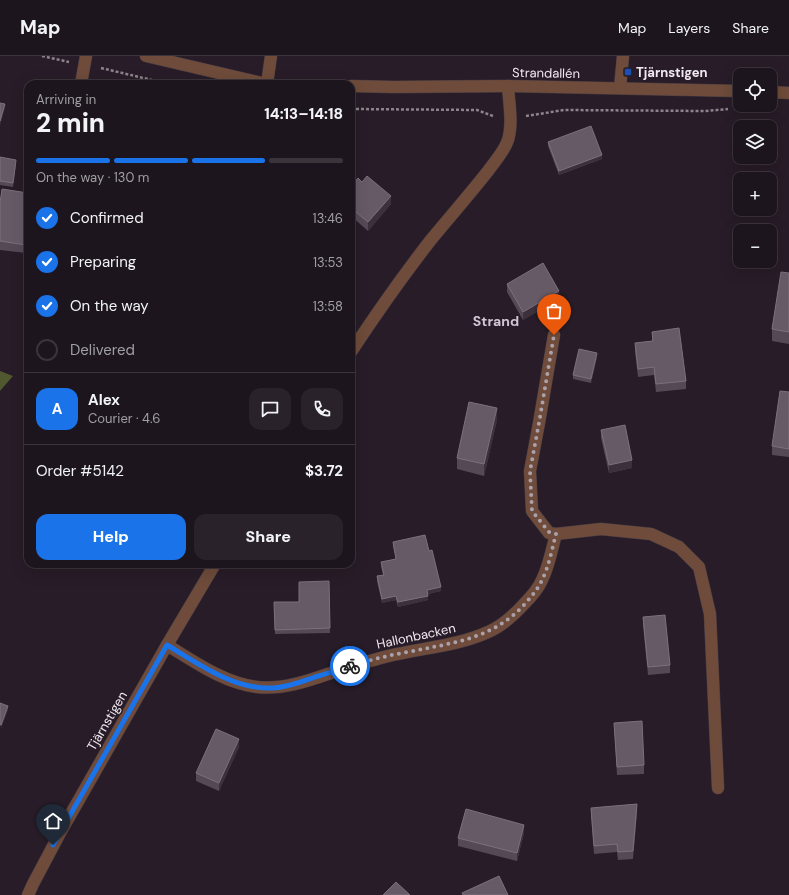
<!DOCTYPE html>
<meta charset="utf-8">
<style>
:root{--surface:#1d151d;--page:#2a222a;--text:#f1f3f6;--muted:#a09fa4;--line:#3b343b;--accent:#1a73e8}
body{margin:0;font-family:"DM Sans",sans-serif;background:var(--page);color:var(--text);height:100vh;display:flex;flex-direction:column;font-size:15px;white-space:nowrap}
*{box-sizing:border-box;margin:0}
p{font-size:13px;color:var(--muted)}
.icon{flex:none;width:22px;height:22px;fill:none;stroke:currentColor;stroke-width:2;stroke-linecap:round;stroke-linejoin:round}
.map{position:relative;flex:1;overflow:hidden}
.drawer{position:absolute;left:24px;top:24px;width:331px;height:488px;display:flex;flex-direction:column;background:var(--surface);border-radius:12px;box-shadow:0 4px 16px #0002,0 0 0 1px var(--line)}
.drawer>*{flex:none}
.fabs{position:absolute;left:733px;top:12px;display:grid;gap:8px}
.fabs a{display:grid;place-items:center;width:44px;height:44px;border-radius:8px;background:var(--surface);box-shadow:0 4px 16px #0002,0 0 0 1px var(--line);font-size:20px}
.pin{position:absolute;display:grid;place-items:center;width:34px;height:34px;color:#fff;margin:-41px -17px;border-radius:50% 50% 50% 0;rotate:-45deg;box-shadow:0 0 4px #0007}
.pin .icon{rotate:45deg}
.courier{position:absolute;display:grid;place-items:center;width:40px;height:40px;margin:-20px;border:3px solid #1a73e8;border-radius:50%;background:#fff;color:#222;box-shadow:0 1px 5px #0007}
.headline em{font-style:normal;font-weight:800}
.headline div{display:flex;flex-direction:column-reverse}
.headline{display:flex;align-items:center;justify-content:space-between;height:68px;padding:0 12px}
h1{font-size:26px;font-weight:800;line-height:30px}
.bar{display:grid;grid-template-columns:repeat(4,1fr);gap:6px 4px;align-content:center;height:48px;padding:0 12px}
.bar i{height:5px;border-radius:3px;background:var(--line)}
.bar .on{background:var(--accent)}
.bar p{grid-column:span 4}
.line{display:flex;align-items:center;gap:10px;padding:0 12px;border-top:1px solid var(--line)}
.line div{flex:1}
.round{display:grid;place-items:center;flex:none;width:42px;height:42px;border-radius:12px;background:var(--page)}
ol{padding:0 12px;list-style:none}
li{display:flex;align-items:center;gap:12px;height:44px}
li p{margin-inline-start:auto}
li .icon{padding:4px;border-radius:50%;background:var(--accent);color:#fff;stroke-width:4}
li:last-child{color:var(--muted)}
li i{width:22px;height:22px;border:2px solid var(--line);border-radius:50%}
.button{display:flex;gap:8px;margin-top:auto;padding:8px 12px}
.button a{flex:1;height:46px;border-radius:12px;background:var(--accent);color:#fff;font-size:16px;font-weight:800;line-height:46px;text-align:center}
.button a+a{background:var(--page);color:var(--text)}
header{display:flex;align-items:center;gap:24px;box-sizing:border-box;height:56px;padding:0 20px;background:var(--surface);border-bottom:1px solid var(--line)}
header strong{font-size:19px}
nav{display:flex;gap:22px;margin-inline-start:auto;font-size:14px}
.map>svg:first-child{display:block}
.forest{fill:#515830}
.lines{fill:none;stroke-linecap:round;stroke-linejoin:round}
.lane-casing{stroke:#433943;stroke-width:13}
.street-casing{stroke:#433943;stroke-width:13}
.path{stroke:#8c838c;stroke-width:2.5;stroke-dasharray:3 2;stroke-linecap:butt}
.lane{stroke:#6e4b3a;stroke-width:12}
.street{stroke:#6e4b3a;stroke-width:12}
.wall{fill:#554956}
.shaded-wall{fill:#3b303c}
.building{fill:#665a66;stroke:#7b717c}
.done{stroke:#aaa1aa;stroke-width:4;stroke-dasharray:0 7.2}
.route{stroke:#1a73e8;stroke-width:5}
.transit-dot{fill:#1a4fb4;stroke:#271c27;stroke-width:1.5}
.labels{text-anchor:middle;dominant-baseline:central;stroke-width:3;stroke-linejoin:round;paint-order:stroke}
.poi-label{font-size:13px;font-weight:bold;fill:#f1e9f1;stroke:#271c27;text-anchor:start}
.street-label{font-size:13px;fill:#f1e9f1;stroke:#271c27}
.neighbourhood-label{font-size:14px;font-weight:bold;fill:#d4c4d4;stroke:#271c27}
</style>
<header>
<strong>Map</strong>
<nav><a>Map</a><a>Layers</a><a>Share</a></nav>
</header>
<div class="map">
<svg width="789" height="839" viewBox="0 0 789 839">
<rect width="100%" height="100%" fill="#271c27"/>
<polygon class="forest" points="0,315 13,320 0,335"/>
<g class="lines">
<g class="lane-casing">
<g id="lane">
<polyline points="81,28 86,0"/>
<polyline points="267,28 271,0"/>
</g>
</g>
<g class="street-casing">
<g id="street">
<polyline points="146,0 266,28"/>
<polyline points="351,30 394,31 508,30 740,35"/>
<polyline points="620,32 623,0"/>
<polyline points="770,36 789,37"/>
<polyline points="554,279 539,367 530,415 532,455 549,477 556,478"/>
<path d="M351,296C376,258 402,221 430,185C449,162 469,139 488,115C495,105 504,96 508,84C513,67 509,48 508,30"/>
<path d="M167,589C195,606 224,627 257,631C292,635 326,617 359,608C374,604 389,599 403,597C432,591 462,588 488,576C502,570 514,559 524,548C531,541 538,533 542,524C549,510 552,493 556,478L601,473L651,478L679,491L699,511L710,558L718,732"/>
<polyline points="28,839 33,828 60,777 167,589 215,508"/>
</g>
</g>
<g class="path">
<polyline points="42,0 69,6"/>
<polyline points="101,12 169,28"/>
<polyline points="745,52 760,50"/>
<polyline points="351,53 477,54 493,60"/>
<polyline points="526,60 564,54 706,55 728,53"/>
</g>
<use href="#lane" class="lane"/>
<use href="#street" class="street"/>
</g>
<g class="wall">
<polygon points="548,86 602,103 559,119 548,90"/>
<polygon points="0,101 16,108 13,131 0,129"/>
<polygon points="351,131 391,148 368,175 351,160"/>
<polygon points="28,137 26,197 0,194 0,147"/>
<polygon points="789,217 789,288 772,285 772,273"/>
<polygon points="507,228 559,243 523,264 507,236"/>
<polygon points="652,276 686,325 686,333 656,336 654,319 638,321 635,295 635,287 652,285"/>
<polygon points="597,301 591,327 573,323 573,319"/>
<polygon points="789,336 789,401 772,399 772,390"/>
<polygon points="497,364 484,420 457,413 457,402"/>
<polygon points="601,374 632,412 609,417 601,382"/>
<polygon points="393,486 429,495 441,535 428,538 428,544 398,551 396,544 382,547 377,525 377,520 383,519 381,510 381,506 396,503 393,490"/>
<polygon points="329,525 330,577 275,578 274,546 299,546"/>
<polygon points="643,561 670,609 670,617 648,619 643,569"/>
<polygon points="614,667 644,709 644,718 617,719"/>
<polygon points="239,691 219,735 196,725 196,717"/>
<polygon points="591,752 637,756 633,803 618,804 617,796 594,798 591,760"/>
<polygon points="524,777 517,805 458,790 458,782"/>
</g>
<g class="shaded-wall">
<polygon points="5,48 5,52 0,70 0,65"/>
<polygon points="602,99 602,103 559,119 559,115"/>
<polygon points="16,104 16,108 13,131 13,127"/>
<polygon points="391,140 391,148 368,175 368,166"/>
<polygon points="28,172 28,180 26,197 26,189"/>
<polygon points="559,235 559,243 523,264 523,256"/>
<polygon points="597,297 597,301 591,327 591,323"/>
<polygon points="497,352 497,364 484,420 484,408"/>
<polygon points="632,404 632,412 609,417 609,409"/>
<polygon points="441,531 441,535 427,538 427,534"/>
<polygon points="396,540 396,544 382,547 382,543"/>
<polygon points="428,540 428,544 398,551 398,546"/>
<polygon points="8,650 8,654 1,673 1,669"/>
<polygon points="239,683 239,691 219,735 219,727"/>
<polygon points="637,748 637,756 633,803 633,795"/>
<polygon points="524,769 524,777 517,805 517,797"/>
</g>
<g class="building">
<polygon points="97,26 106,28 96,28"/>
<polygon points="0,47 5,48 0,65"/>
<polygon points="591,70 602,99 559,115 548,86"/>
<polygon points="0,101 16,104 13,127 0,125"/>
<polygon points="367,120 391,140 368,166 351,152 351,131 358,122 362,126"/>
<polygon points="2,133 28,137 28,172 26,189 0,185 0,147"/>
<polygon points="543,207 559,235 523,256 507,228"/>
<polygon points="781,216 789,217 789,276 772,273"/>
<polygon points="679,272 686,325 656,328 654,311 638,313 635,287 653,285 652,276"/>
<polygon points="579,293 597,297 591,323 573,319"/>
<polygon points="780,335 789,336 789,393 772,390"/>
<polygon points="469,346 497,352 484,408 457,402"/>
<polygon points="625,369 632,404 609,409 601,374"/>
<polygon points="425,479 429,495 432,494 441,531 427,534 428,540 398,546 396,540 382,543 377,520 384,519 381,506 396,503 393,486"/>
<polygon points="329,525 330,572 275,574 274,546 299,546 299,526"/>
<polygon points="665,559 670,609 648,611 643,561"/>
<polygon points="0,647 8,650 1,669 0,669"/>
<polygon points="642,665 644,709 617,711 614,667"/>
<polygon points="216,673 239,683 219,727 196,717"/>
<polygon points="637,748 633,795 618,796 617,788 594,790 591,752"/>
<polygon points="466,753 524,769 517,797 458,782"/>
<polygon points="499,820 508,839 463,839 462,837"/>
<polygon points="396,826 410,839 383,839"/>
</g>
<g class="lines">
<path class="done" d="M350,610C367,605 385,600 403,597C449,587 490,585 524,549C531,541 538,533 542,524C549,510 552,493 556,478L549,476L532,455L530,415L539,367L554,279"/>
<path class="route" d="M53,789L167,589C199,608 234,634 273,632C288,631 301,626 315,621C326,618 338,614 350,610"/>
</g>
<rect class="transit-dot" x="624" y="12" width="8" height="8" rx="2"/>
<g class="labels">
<g class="poi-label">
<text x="636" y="16">Tjärnstigen</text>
</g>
<g class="street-label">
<text transform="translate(546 17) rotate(1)">Strandallén</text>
<text transform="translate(416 580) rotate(-12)">Hallonbacken</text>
<text transform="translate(107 665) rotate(-60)">Tjärnstigen</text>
</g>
<g class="neighbourhood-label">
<text x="496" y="265">Strand</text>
</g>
</g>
</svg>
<div class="fabs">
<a><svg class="icon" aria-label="locate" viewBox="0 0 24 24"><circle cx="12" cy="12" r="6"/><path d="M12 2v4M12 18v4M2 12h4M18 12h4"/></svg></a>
<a><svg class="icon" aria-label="layers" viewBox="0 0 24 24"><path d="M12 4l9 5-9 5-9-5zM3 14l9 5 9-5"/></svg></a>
<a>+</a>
<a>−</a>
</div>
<div class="pin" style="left:554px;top:279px;background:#ea580c"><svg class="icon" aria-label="bag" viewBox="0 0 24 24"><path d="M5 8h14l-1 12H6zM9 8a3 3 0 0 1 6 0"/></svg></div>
<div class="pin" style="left:53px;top:789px;background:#1f2937"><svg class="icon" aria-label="home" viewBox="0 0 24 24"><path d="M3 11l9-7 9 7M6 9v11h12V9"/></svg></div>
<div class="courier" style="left:350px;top:610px"><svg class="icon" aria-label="bike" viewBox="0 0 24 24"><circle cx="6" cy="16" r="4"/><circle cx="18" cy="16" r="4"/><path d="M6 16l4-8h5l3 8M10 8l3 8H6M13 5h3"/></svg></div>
<section class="drawer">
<div class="headline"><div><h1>2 min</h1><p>Arriving in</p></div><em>14:13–14:18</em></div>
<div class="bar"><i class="on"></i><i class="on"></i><i class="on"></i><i></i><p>On the way · 130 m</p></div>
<ol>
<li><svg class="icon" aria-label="check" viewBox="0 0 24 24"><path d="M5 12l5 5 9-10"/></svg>Confirmed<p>13:46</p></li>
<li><svg class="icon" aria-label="check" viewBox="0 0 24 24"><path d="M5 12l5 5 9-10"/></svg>Preparing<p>13:53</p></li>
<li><svg class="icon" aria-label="check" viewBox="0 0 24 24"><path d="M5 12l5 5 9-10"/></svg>On the way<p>13:58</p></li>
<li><i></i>Delivered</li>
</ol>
<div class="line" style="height:72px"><b class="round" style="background:var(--accent);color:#fff">A</b><div><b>Alex</b><p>Courier · 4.6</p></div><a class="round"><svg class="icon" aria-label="chat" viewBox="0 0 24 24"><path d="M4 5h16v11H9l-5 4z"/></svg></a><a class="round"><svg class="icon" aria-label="phone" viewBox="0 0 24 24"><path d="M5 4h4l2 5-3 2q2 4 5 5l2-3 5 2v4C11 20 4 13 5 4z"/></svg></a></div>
<div class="line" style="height:52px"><div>Order #5142</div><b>$3.72</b></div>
<div class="button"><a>Help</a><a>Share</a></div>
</section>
</div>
